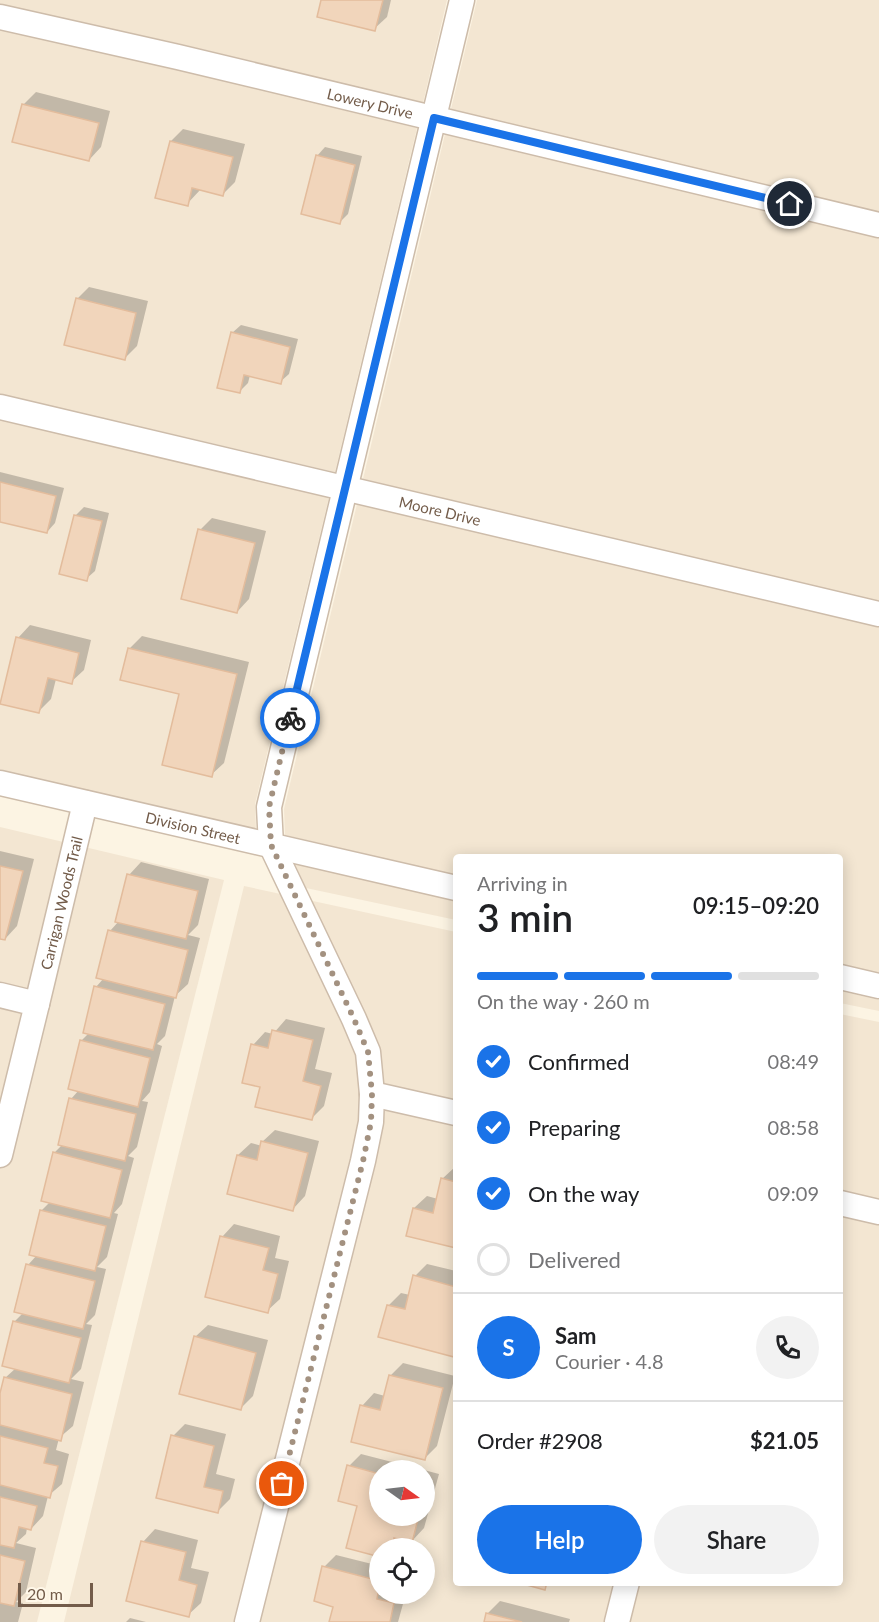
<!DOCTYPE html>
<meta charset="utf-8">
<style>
:root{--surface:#fff;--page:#f2f2f2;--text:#202124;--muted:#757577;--line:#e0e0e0;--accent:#1a73e8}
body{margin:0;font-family:Lato,sans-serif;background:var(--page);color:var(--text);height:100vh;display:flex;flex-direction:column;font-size:22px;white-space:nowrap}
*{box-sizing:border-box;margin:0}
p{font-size:20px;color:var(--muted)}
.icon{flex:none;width:33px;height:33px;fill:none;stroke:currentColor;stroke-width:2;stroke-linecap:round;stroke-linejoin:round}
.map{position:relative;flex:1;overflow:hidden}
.details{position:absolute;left:453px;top:854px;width:390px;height:732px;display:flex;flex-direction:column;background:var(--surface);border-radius:6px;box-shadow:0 3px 15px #0003}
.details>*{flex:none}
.needle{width:39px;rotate:104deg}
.fabs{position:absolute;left:369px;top:1460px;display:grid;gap:12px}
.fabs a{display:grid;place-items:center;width:66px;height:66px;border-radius:50%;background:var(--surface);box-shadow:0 3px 15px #0003;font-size:30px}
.scale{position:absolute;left:18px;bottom:15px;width:75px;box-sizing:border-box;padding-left:6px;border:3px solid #735c4a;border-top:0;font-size:16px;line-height:21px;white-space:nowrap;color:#735c4a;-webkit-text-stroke:4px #fff8e9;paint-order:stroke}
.pin{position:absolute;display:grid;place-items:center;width:51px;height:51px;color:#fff;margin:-26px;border:3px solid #fff;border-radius:50%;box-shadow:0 2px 6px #0007}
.courier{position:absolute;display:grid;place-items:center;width:60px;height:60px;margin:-30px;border:4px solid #1a73e8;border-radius:50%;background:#fff;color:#222;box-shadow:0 2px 8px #0007}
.overview em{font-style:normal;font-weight:600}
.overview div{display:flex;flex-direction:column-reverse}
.overview{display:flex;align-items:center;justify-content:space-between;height:102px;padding:0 24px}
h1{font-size:39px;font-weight:600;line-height:45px}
.bar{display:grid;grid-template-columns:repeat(4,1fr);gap:9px 6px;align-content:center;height:72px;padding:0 24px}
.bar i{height:8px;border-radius:4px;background:var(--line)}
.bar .current{background:var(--accent)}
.bar p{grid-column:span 4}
.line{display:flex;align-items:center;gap:15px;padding:0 24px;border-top:2px solid var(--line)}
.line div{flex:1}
.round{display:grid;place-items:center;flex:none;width:63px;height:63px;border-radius:32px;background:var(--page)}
ol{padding:0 24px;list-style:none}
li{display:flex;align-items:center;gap:18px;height:66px}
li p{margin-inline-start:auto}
li .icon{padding:6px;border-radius:50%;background:var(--accent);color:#fff;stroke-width:4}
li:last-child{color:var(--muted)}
li i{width:33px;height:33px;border:3px solid var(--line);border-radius:50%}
.primary-button{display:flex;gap:12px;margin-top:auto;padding:12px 24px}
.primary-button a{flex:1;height:69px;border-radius:36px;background:var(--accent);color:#fff;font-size:24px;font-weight:600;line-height:69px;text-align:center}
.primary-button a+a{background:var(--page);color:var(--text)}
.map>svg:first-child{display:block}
.residential{fill:#f3e6d2;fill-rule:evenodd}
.shadow{fill:#0003}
.building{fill:#f1d5bb;stroke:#e3bc9c;stroke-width:1.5}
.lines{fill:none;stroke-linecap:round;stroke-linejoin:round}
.street-casing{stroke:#cdbcaa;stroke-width:27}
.street{stroke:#fff;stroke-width:24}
.done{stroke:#a39180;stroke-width:6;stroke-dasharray:0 10.8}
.route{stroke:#1a73e8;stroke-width:8}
.labels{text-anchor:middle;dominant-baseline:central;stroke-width:6;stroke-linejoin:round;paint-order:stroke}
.street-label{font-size:15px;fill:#735c4a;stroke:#fff8e9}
</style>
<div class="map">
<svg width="879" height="1622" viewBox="0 0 879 1622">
<rect width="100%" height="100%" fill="#fcf4e3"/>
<g class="residential">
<polygon points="0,0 447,0 423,103 181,44 0,4"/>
<polygon points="477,0 879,0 879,212 451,109"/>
<polygon points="0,30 175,69 417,128 335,472 0,394"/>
<polygon points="445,134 879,238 879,601 363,479"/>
<polygon points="0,420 329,497 255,804 256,829 0,770"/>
<polygon points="357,504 879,627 879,973 840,964 840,856 456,856 456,875 285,835 284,809"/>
<polygon points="0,827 224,880 37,1622 0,1622"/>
<polygon points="295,864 456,901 456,920 306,888"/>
<path d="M244,886L456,932V1582H840V1014L879,1022V1622H64ZM380,1470H424V1515H380ZM380,1548H424V1593H380Z"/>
<polygon points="840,991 879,1000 879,1011 840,1003"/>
</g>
<g class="shadow">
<polygon points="322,0 391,0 387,17 374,29"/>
<polygon points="36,92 110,111 101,147 89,160 23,105"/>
<polygon points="183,129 245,144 235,182 223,194 201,189 187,204 171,141"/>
<polygon points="325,147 362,156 348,214 340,222 317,156"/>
<polygon points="89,287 148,301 137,346 124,359 77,299"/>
<polygon points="241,325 298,339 289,374 280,382 250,375 248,383 239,392 232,333"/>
<polygon points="0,472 64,488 55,523 47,532 0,520"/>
<polygon points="84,507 109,513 95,571 86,579 76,515"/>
<polygon points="212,518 266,531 249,599 237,612 200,530"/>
<polygon points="30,625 91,640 84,670 71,682 56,679 51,699 38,712 18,638"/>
<polygon points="142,636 249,662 224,763 211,775 181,693 130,648"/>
<polygon points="0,851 34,859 17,926 5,939 0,937"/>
<polygon points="141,862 209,879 198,925 188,935 200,938 188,984 175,996 165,1036 157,1044 162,1046 150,1092 142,1101 148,1102 137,1147 128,1156 134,1158 122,1204 114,1213 118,1214 107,1257 97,1267 106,1269 95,1315 86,1324 92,1325 81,1369 71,1379 84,1382 73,1426 59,1438 56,1450 69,1454 62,1484 48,1496 43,1516 31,1529 27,1528 26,1534 16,1543 36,1548 26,1592 16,1602 23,1603 18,1622 0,1622 0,1399 5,1378 16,1368 14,1322 23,1313 28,1265 37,1255 42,1210 50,1202 54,1153 63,1144 71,1099 79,1090 81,1041 89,1033 96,987 104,978 110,931 119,921 129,875"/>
<polygon points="286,1019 325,1028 315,1069 332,1073 324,1106 312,1118 261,1086 253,1045 265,1032 273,1034"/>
<polygon points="275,1130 319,1141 305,1196 293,1209 238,1155 251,1143 262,1146 262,1142"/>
<polygon points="455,1167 456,1167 456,1246 414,1208 427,1196 438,1199 442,1179"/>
<polygon points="234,1224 280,1236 275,1258 289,1261 280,1299 267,1311 222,1237"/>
<polygon points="427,1264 456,1271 456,1353 454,1355 388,1306 401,1293 410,1295 415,1276"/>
<polygon points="208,1325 268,1340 253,1396 241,1408 195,1337"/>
<polygon points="403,1363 455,1376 437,1446 425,1458 362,1406 374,1393 385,1396 390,1376"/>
<polygon points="185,1424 226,1434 216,1474 235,1479 230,1499 217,1512 173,1436"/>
<polygon points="361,1454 423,1470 380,1470 380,1515 424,1515 424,1470 439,1474 424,1528 412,1541 402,1539 398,1548 380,1548 359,1505 349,1466"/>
<polygon points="155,1529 198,1540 191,1568 209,1572 201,1603 188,1615 143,1542"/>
<polygon points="336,1555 380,1566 380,1593 406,1593 398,1622 331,1622 335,1606 324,1567"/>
<polygon points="500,1601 570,1619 569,1622 485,1622 487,1614"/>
<polygon points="130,1618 146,1622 126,1622"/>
</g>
<g class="building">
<polygon points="321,0 383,0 375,31 317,17"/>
<polygon points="22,104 99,123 89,161 12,142"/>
<polygon points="170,141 233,157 223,196 192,188 188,206 155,198"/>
<polygon points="316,155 355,165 340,224 301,214"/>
<polygon points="76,298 136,313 125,360 64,345"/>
<polygon points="231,332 290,347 281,384 244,375 240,393 217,388"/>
<polygon points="0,482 56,496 47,533 0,522"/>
<polygon points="74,515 102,521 87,581 59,574"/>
<polygon points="198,529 255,543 237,613 181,599"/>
<polygon points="16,637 79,653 72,684 48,678 39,713 0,704"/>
<polygon points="128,648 237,674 212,777 162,765 179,694 120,680"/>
<polygon points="0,866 23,871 5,940 0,939"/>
<polygon points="127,874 198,891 186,939 115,922"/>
<polygon points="108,930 188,950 176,998 96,978"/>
<polygon points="94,986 165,1004 153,1050 83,1033"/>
<polygon points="272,1030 313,1040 303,1081 321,1086 312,1120 255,1107 260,1087 242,1083 251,1044 268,1048"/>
<polygon points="80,1040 150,1058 138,1107 68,1089"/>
<polygon points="69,1098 136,1114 125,1161 58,1145"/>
<polygon points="261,1141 308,1153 293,1211 227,1194 237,1155 257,1160"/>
<polygon points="53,1152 122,1170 110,1218 41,1201"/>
<polygon points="441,1178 456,1182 456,1248 406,1236 413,1208 433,1213"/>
<polygon points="40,1210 106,1226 95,1271 29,1255"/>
<polygon points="220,1236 269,1248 263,1270 278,1274 268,1313 205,1297"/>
<polygon points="26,1264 95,1281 83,1329 14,1312"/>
<polygon points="413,1275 456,1287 456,1350 454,1357 378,1337 387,1305 405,1309"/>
<polygon points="13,1321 81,1338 69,1383 2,1366"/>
<polygon points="194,1336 256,1353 241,1410 179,1394"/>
<polygon points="389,1375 443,1388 425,1460 351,1442 360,1405 380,1410"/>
<polygon points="4,1377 72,1394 61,1441 0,1425 0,1393"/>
<polygon points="171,1435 214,1446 204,1487 223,1491 218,1513 156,1498"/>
<polygon points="0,1436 48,1448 44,1463 58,1466 50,1498 0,1485"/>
<polygon points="347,1465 380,1474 380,1515 419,1515 412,1543 394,1538 392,1548 380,1548 380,1557 346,1548 357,1506 338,1501"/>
<polygon points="0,1497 37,1506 31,1530 19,1527 14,1548 0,1545"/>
<polygon points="141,1541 186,1552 179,1580 197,1585 189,1617 126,1601"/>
<polygon points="0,1555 25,1561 14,1606 0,1603"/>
<polygon points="322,1566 380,1581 377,1599 394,1603 390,1622 329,1622 333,1607 314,1601"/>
<polygon points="516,1582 547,1582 545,1590"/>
<polygon points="486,1613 522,1622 484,1622"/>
</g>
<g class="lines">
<g class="street-casing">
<g id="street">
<path id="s1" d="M0,17L178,57L879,225"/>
<path id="s2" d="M0,407L879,614"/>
<path id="s3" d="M0,783L456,888"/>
<polyline points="840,977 879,986"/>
<polyline points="0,995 37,1004 0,1155"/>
<path id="s4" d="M37,1004L85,803"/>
<polyline points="372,1094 456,1113"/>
<polyline points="840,1203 879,1212"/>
<polyline points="247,1622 363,1161 371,1122 372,1094 368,1052 354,1019 271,845 269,807 462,0"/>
<polyline points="617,1622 627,1582"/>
</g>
</g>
<use href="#street" class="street"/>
</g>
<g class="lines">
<polyline class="done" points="282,1484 363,1161 371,1122 372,1094 368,1052 354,1019 271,845 269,807 290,718"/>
<polyline class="route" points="290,718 434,118 790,204"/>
</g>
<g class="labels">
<g class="street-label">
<text stroke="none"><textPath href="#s1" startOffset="380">Lowery Drive</textPath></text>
<text stroke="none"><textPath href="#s2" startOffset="452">Moore Drive</textPath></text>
<text stroke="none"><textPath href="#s3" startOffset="198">Division Street</textPath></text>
<text stroke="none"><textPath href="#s4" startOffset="104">Carrigan Woods Trail</textPath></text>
</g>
</g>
</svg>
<div class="fabs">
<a><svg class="needle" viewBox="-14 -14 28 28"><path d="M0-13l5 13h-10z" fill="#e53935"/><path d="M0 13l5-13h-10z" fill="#757577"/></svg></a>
<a><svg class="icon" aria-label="locate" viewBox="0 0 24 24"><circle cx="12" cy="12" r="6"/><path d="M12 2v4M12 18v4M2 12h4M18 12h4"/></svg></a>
</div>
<div class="scale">20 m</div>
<div class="pin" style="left:282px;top:1484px;background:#ea580c"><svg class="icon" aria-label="bag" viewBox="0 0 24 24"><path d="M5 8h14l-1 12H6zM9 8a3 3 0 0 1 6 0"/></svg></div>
<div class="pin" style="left:790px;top:204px;background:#1f2937"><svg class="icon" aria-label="home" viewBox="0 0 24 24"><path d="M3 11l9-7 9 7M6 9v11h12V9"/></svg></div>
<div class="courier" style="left:290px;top:718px"><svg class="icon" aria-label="bike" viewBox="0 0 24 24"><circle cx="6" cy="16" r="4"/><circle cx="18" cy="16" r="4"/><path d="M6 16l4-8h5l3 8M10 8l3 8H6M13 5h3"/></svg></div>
<section class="details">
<div class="overview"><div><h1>3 min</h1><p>Arriving in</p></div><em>09:15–09:20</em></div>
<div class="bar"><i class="current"></i><i class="current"></i><i class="current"></i><i></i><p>On the way · 260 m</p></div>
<ol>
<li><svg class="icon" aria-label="check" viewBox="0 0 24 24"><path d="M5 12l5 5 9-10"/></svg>Confirmed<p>08:49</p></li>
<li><svg class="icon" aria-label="check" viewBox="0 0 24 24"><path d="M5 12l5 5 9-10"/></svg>Preparing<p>08:58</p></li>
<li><svg class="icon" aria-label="check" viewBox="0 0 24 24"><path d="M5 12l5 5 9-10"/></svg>On the way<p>09:09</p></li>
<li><i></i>Delivered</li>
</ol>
<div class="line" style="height:108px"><b class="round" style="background:var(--accent);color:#fff">S</b><div><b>Sam</b><p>Courier · 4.8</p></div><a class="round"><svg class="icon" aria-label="phone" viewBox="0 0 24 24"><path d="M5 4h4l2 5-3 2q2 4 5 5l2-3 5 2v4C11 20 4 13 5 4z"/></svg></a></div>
<div class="line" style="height:78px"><div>Order #2908</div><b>$21.05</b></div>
<div class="primary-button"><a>Help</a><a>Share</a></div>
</section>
</div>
